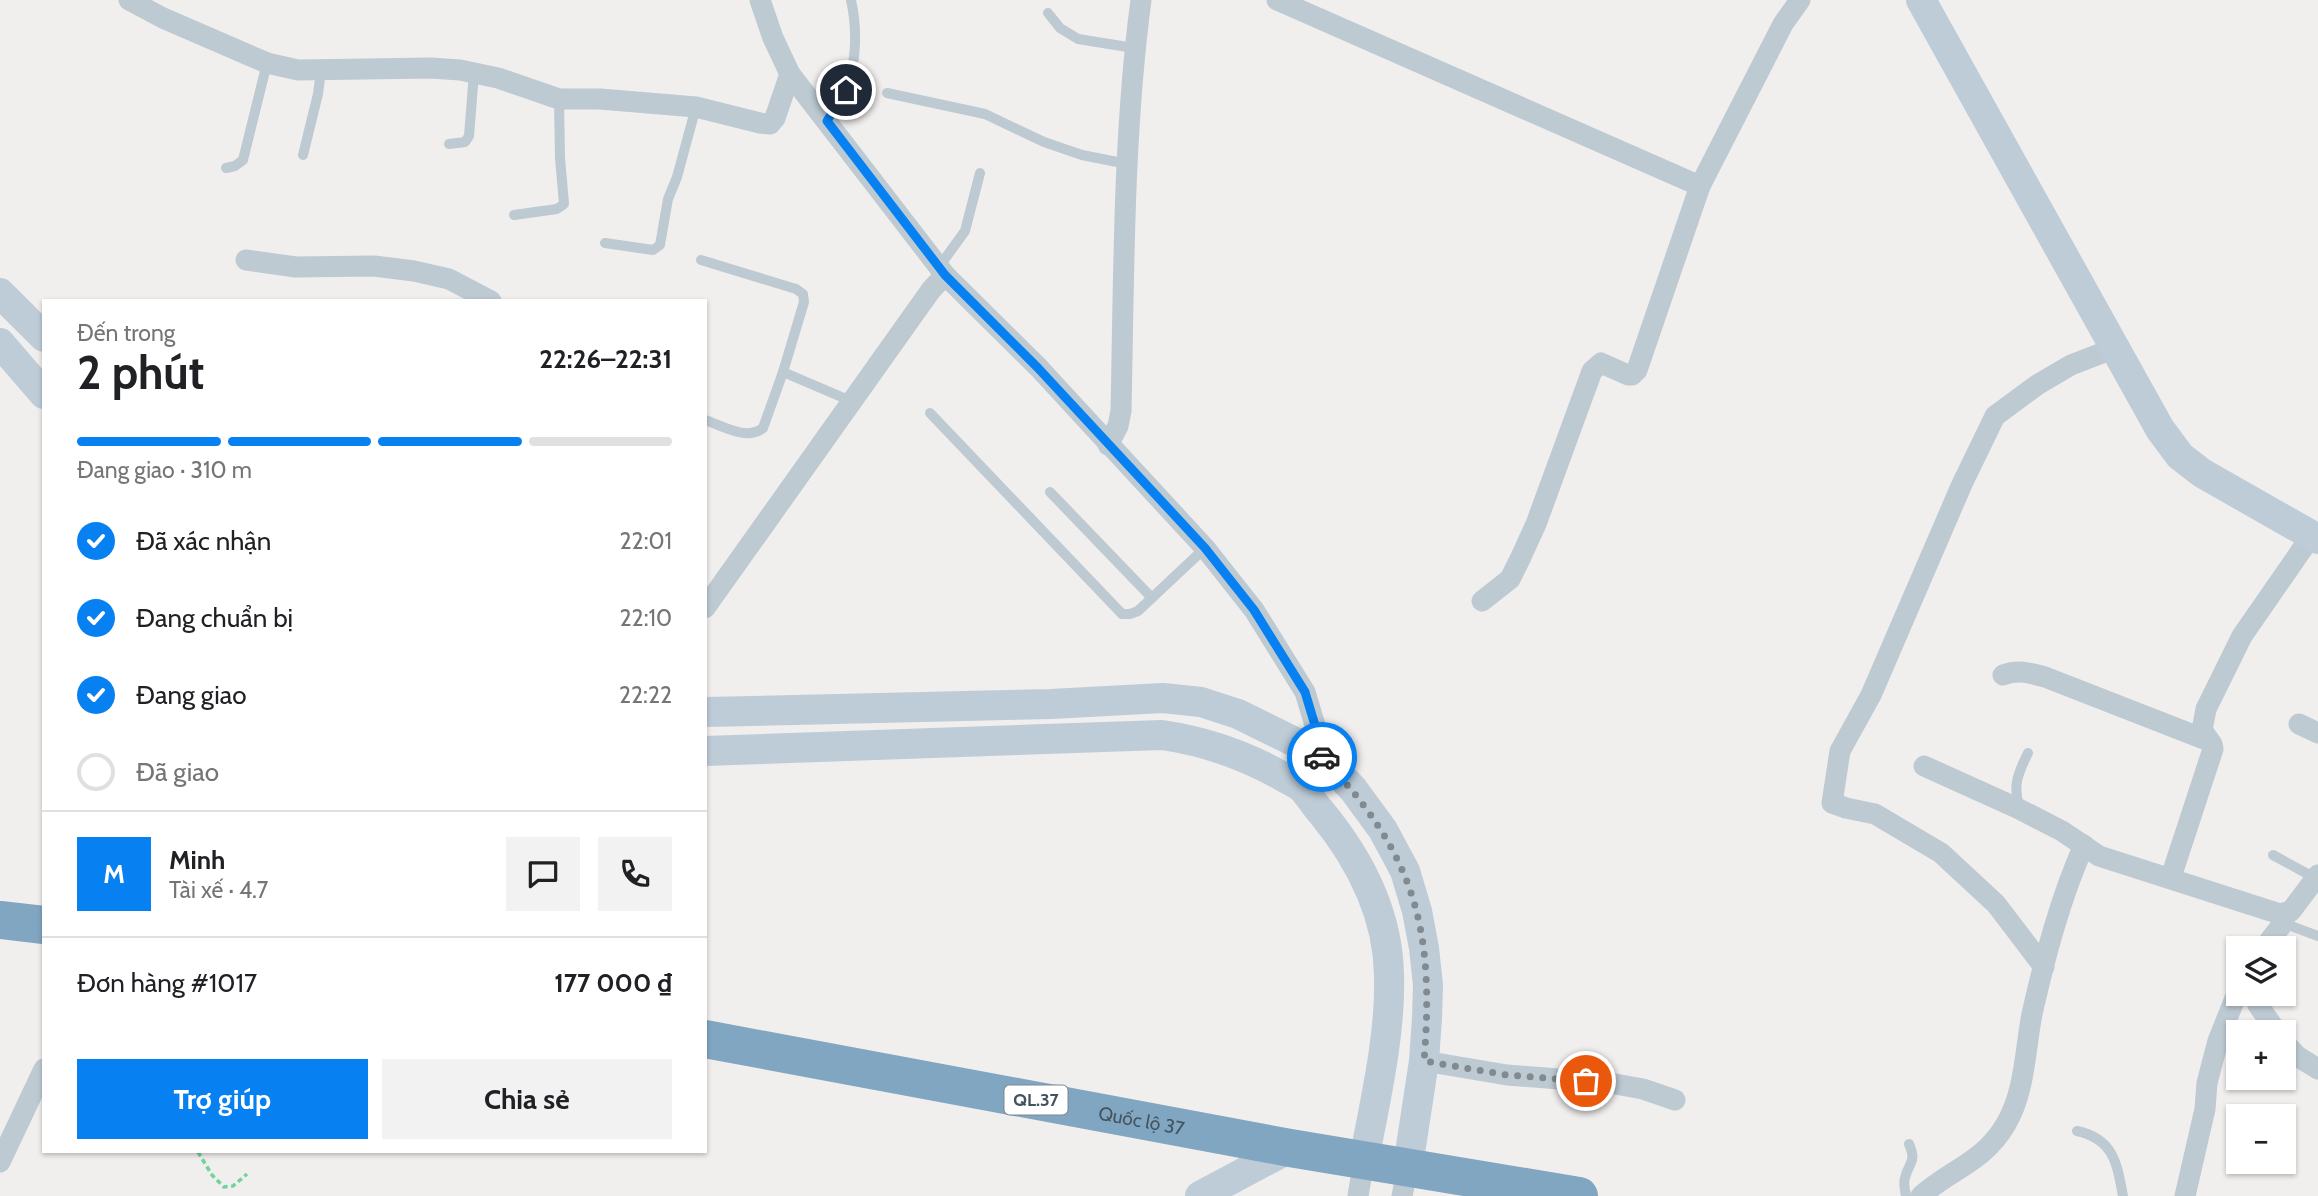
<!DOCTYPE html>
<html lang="vi">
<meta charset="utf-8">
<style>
:root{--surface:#fff;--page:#f2f2f2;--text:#202124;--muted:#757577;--line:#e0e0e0;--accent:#0781f2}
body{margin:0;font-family:Cabin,sans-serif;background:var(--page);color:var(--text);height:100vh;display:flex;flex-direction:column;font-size:26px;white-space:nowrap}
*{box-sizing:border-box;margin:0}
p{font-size:23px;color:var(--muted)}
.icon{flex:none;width:38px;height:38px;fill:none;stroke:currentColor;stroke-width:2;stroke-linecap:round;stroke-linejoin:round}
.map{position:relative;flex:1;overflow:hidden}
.drawer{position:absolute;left:42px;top:299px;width:665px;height:854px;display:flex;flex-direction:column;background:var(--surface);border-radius:0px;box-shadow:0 2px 5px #0004}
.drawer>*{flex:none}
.buttons{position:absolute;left:2226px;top:936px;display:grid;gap:14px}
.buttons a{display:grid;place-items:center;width:70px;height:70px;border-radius:0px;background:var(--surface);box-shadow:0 2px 5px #0004;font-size:35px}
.pin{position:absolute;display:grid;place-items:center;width:60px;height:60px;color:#fff;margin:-30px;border:4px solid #fff;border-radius:50%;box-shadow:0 2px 7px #0007}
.courier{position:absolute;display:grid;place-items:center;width:70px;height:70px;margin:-35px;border:5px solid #0781f2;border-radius:50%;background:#fff;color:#222;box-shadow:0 2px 9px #0007}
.overview em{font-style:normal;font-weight:700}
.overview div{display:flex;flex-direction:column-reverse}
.overview{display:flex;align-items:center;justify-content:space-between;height:119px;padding:0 35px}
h1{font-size:46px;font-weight:700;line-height:52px}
.bar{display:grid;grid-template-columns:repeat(4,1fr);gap:10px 7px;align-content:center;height:84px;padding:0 35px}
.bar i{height:9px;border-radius:5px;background:var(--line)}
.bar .active{background:var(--accent)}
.bar p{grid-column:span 4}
.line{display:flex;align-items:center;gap:18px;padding:0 35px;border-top:2px solid var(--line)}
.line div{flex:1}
.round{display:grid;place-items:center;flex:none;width:74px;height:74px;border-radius:0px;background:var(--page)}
ol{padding:0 35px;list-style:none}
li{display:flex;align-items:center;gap:21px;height:77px}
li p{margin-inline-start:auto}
li .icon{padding:7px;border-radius:50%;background:var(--accent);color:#fff;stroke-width:4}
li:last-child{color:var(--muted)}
li i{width:38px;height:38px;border:4px solid var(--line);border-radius:50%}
.action{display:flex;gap:14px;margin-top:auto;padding:14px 35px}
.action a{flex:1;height:80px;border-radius:0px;background:var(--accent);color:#fff;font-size:28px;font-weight:700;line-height:80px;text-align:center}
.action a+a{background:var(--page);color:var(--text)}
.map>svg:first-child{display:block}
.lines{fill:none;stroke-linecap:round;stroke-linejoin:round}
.path{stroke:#6cd598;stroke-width:3.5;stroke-dasharray:5 3.5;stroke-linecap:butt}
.lane{stroke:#bdcad2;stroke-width:10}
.street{stroke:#bdcad2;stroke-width:21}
.secondary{stroke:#bdccd7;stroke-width:30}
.highway{stroke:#81a6c2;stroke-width:38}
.done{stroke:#818a90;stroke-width:7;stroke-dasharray:0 12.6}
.route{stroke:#0781f2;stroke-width:9}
.labels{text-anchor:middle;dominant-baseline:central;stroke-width:7;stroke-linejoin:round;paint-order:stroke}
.shield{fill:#fff;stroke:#7c878e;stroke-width:2}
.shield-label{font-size:18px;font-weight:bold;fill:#44545e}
.street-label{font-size:19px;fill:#44545e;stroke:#fff}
</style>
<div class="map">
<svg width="2318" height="1196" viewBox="0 0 2318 1196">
<rect width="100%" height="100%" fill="#f1eeee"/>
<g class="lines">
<polyline class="path" points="198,1152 212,1175 224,1187 233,1186 247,1174"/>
<g class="lane">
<polyline points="1048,13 1060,28 1078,39 1134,48"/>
<polyline points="887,93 985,114 1044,142 1082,155 1127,164"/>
<path d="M827,121C834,110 842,99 847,87C857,61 857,27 851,0"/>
<polyline points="449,144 465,142 469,136 474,73"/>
<polyline points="303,155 318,94 321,70"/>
<polyline points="226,168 235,166 243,160 267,63"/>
<polyline points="514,215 557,209 564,204 560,158 559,99"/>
<polyline points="605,243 653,250 660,245 668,199 677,177 696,107"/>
<path d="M701,260L796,289L803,294L804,302L783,372L763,428C747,441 723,426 705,420"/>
<polyline points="939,267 965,231 980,173"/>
<polyline points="783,372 851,401"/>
<polyline points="930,413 1122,614 1130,614 1138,611 1205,548"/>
<polyline points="1050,492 1152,598"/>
<path d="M2020,808C2012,787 2018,773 2028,753"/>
<polyline points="2273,855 2315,878"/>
<polyline points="2283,923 2318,936"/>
<path d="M2077,1131C2114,1139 2117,1164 2123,1196"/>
<path d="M1906,1196C1905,1190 1903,1183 1905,1178C1909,1161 1917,1163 1909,1144"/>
</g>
<g class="street">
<polyline points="129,0 163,18 267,63 298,70 431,68 460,70 498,78 559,99 600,99 696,107 760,123 770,124 775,118 790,74"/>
<polyline points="1277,0 1700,186"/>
<polyline points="246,260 296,267 374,266 414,271 449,279 491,301"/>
<polyline points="945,275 1038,367 1205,548 1254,610 1305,692 1317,732 1318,760 1315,767 1300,786"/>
<path d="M1108,445L1118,426L1121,411C1124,274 1123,136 1141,0"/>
<polyline points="1482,601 1510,579 1520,559 1536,524 1592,371 1601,363 1628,375 1632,375 1637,370 1700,186 1783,24 1800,0"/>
<polyline points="705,608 931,290 945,275 790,74 773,38 760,0"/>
<path d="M2003,675C2018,669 2029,673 2045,677L2209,741"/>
<polyline points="2299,724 2318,733"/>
<polyline points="1924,766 2017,808 2062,831 2099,856 2280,914 2291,911 2318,875"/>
<polyline points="2171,877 2213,749 2212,744 2202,730 2206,709 2242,636 2312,535"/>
<polyline points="2264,948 2281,926 2287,913"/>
<polyline points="2044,967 1996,904 1941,853 1875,814 1846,808 1832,803 1840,751 1871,695 1962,484 1995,416 2037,385 2071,365 2115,348"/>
<polyline points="2255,994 2258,1005 2277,1032"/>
<polyline points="2284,1042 2297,1056 2318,1069"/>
<polyline points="1424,1061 1507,1075 1610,1083 1643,1089 1675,1100"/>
<polyline points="0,1162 44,1069"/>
<polyline points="1358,1196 1364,1160"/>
<polyline points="1402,1196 1408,1166"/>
<path d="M1921,1196C1951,1169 1984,1162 2006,1124C2025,1092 2025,1050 2032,1014C2045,957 2060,899 2084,845"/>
<polyline points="2185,1196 2205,1109 2207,1083 2218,1041 2238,991"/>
</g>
<g class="secondary">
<polyline points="1921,0 2160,429 2180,456 2202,473 2318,539"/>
<polyline points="0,293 44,337"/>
<polyline points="0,343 44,394"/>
<polyline points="705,712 1051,704 1163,698 1201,702 1238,714 1319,754 1353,789 1383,830 1405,871 1417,911 1424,948 1428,985 1427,1018 1424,1061 1408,1166"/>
<path d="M705,751L1162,735C1203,741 1242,754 1278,774C1285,778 1294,782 1301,787C1308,794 1314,804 1321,812C1359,858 1388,914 1389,975C1391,1033 1375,1102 1364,1160"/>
<polyline points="1200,1196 1290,1148"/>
</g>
<g class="highway">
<polyline points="0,920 44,925"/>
<path id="s1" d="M705,1039L1290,1148L1579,1196"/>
</g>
</g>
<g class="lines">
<path class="done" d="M1322,757C1415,854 1435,929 1424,1061L1507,1075L1586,1081"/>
<polyline class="route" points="846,90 827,121 945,275 1038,368 1205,548 1254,610 1305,692 1317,732 1319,754 1322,757"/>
</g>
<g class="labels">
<rect class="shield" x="1004.5" y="1085.5" width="63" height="29" rx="5"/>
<g class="shield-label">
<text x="1036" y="1100">QL.37</text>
</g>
<g class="street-label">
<text stroke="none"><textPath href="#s1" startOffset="444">Quốc lộ 37</textPath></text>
</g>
</g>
</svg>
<div class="buttons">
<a><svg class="icon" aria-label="layers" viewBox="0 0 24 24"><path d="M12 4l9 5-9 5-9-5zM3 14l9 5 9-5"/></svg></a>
<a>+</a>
<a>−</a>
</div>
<div class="pin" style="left:1586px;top:1081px;background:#ea580c"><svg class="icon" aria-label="bag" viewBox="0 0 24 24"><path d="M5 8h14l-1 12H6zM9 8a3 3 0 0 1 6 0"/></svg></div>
<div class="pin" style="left:846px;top:90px;background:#1f2937"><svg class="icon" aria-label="home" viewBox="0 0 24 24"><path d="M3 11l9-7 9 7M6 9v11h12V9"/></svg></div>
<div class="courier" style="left:1322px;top:757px"><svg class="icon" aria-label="car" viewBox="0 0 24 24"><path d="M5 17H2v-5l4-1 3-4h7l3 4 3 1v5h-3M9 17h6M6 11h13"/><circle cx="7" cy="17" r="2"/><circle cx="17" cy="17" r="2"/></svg></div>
<section class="drawer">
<div class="overview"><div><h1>2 phút</h1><p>Đến trong</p></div><em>22:26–22:31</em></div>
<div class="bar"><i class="active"></i><i class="active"></i><i class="active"></i><i></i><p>Đang giao · 310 m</p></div>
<ol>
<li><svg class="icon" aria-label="check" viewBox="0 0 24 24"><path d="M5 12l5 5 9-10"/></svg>Đã xác nhận<p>22:01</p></li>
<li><svg class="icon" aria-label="check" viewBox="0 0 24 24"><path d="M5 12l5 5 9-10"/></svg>Đang chuẩn bị<p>22:10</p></li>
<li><svg class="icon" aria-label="check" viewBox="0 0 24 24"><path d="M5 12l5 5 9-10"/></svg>Đang giao<p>22:22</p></li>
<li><i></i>Đã giao</li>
</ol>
<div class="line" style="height:126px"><b class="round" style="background:var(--accent);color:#fff">M</b><div><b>Minh</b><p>Tài xế · 4.7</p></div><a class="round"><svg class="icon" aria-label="chat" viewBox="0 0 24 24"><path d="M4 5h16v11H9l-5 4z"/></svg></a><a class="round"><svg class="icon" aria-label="phone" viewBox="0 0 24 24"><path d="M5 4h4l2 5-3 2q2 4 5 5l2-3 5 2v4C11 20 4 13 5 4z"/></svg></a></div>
<div class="line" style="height:91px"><div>Đơn hàng #1017</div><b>177 000 ₫</b></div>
<div class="action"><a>Trợ giúp</a><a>Chia sẻ</a></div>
</section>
</div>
